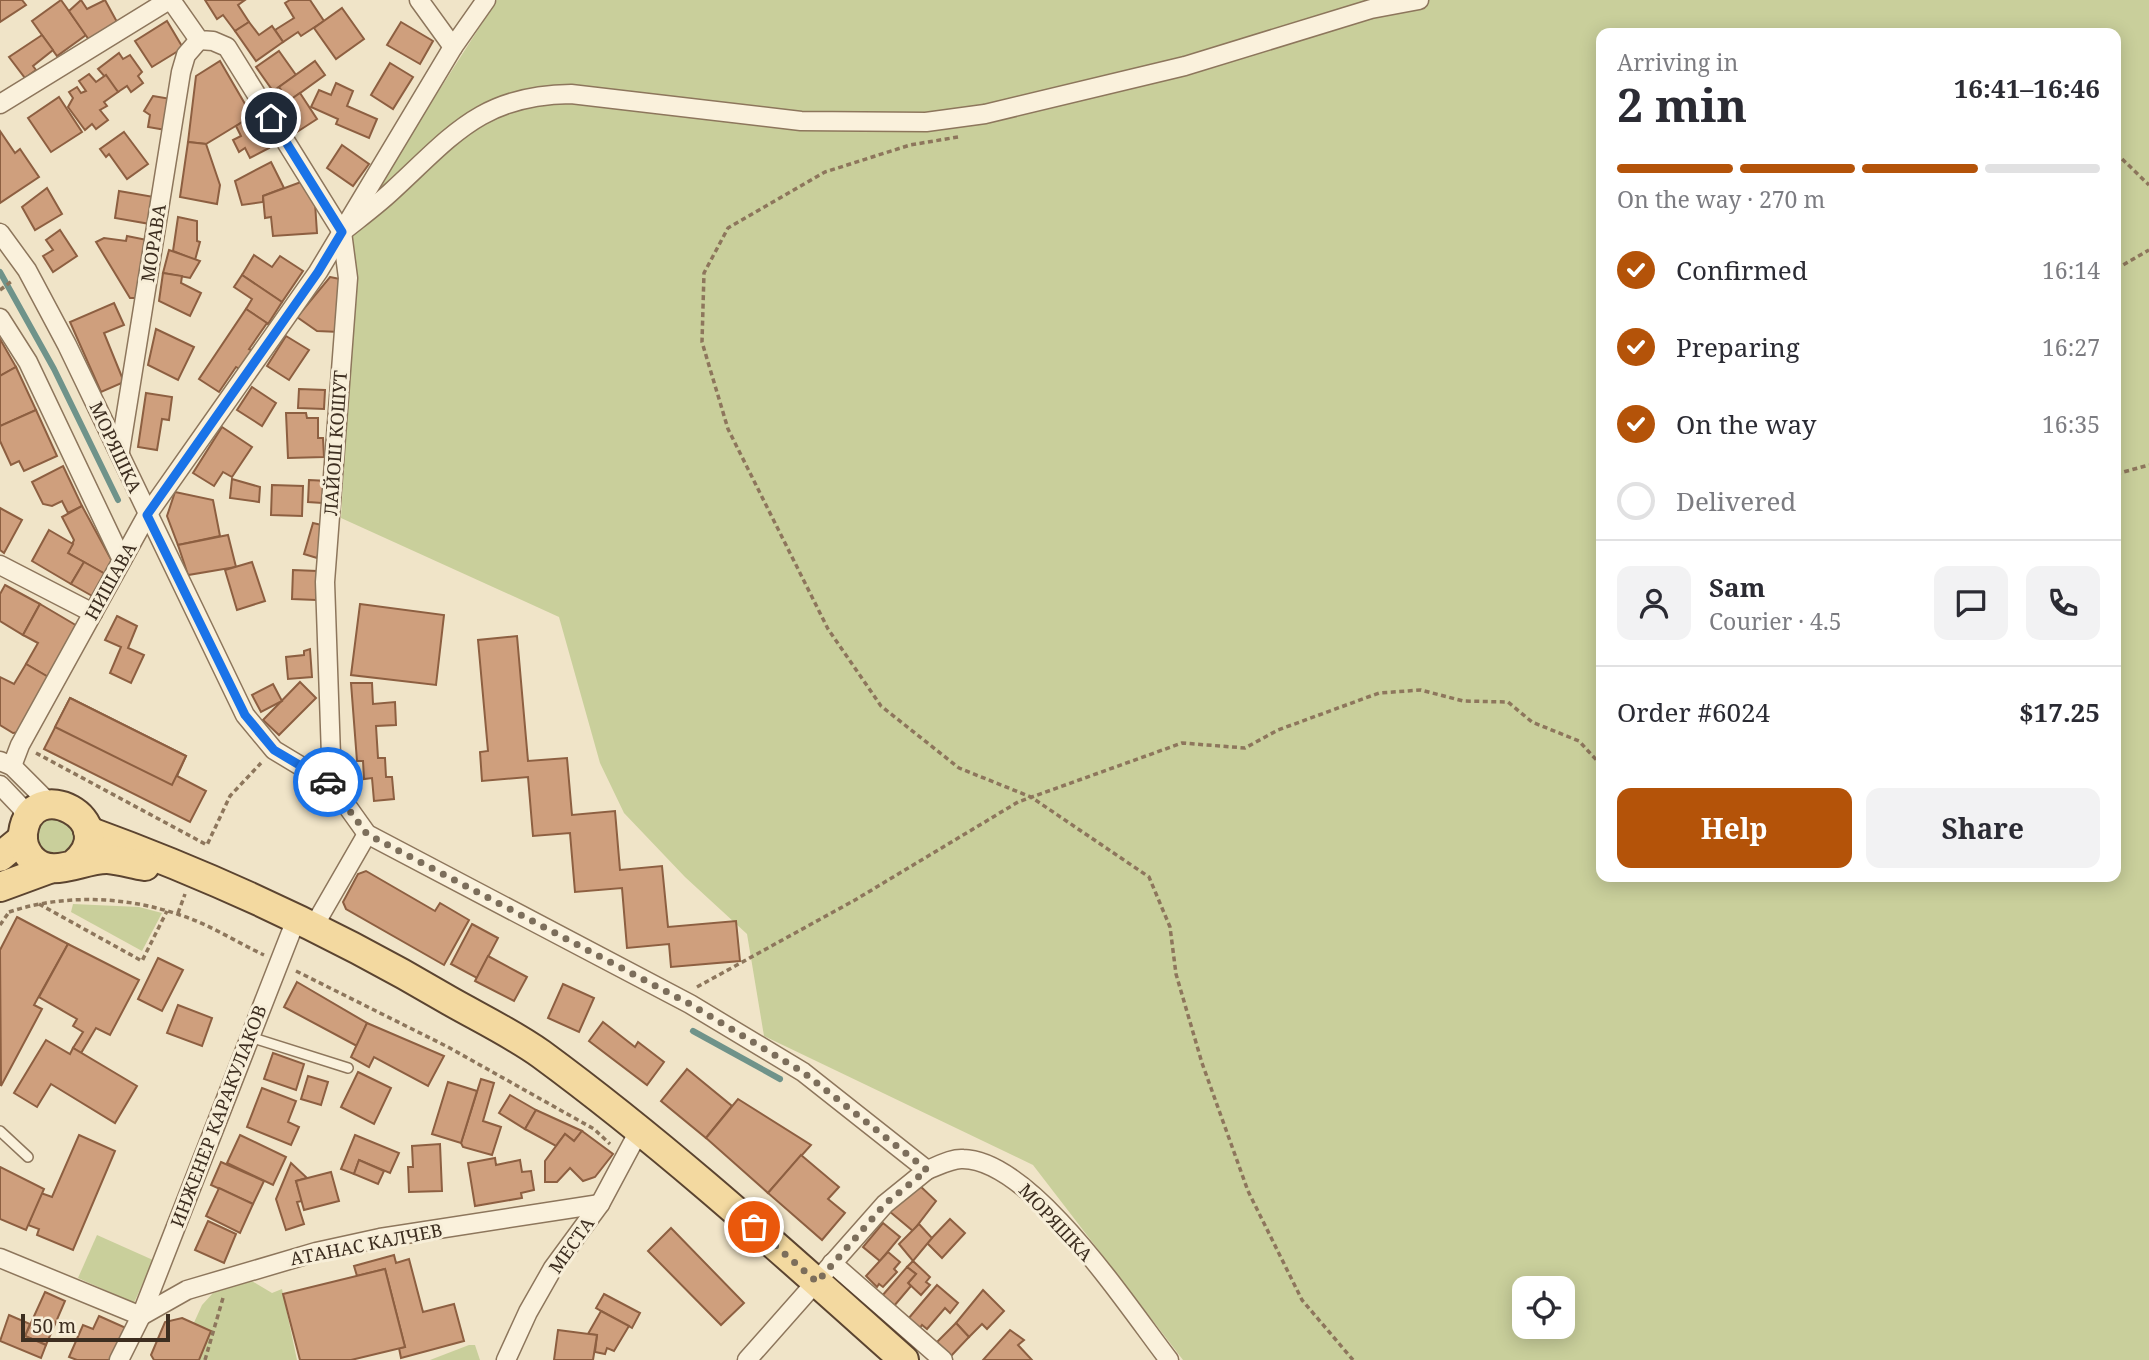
<!DOCTYPE html>
<meta charset="utf-8">
<style>
:root{--surface:#fff;--page:#f2f2f3;--text:#2b2b33;--muted:#7c7c81;--line:#e1e1e2;--accent:#b45309}
body{margin:0;font-family:"Noto Serif",serif;background:var(--page);color:var(--text);height:100vh;display:flex;flex-direction:column;font-size:26px;white-space:nowrap}
*{box-sizing:border-box;margin:0}
p{font-size:23px;color:var(--muted)}
.icon{flex:none;width:38px;height:38px;fill:none;stroke:currentColor;stroke-width:2;stroke-linecap:round;stroke-linejoin:round}
.map{position:relative;flex:1;overflow:hidden}
.details{position:absolute;left:1596px;top:28px;width:525px;height:854px;display:flex;flex-direction:column;background:var(--surface);border-radius:14px;box-shadow:0 4px 18px #0003}
.details>*{flex:none}
.buttons{position:absolute;left:1512px;top:1276px;display:grid;gap:14px}
.buttons a{display:grid;place-items:center;width:63px;height:63px;border-radius:14px;background:var(--surface);box-shadow:0 4px 18px #0003;font-size:35px}
.scale{position:absolute;left:21px;bottom:18px;width:149px;box-sizing:border-box;padding-left:7px;border:4px solid #3d2e20;border-top:0;font-size:19px;line-height:24px;white-space:nowrap;color:#3d2e20;-webkit-text-stroke:5px #f7eed8;paint-order:stroke}
.pin{position:absolute;display:grid;place-items:center;width:60px;height:60px;color:#fff;margin:-30px;border:4px solid #fff;border-radius:50%;box-shadow:0 2px 7px #0007}
.courier{position:absolute;display:grid;place-items:center;width:70px;height:70px;margin:-35px;border:5px solid #1a73e8;border-radius:50%;background:#fff;color:#222;box-shadow:0 2px 9px #0007}
.summary em{font-style:normal;font-weight:700}
.summary div{display:flex;flex-direction:column-reverse}
.summary{display:flex;align-items:center;justify-content:space-between;height:119px;padding:0 21px}
h1{font-size:46px;font-weight:700;line-height:52px}
.bar{display:grid;grid-template-columns:repeat(4,1fr);gap:10px 7px;align-content:center;height:84px;padding:0 21px}
.bar i{height:9px;border-radius:5px;background:var(--line)}
.bar .selected{background:var(--accent)}
.bar p{grid-column:span 4}
.line{display:flex;align-items:center;gap:18px;padding:0 21px;border-top:2px solid var(--line)}
.line div{flex:1}
.round{display:grid;place-items:center;flex:none;width:74px;height:74px;border-radius:14px;background:var(--page)}
ol{padding:0 21px;list-style:none}
li{display:flex;align-items:center;gap:21px;height:77px}
li p{margin-inline-start:auto}
li .icon{padding:7px;border-radius:50%;background:var(--accent);color:#fff;stroke-width:4}
li:last-child{color:var(--muted)}
li i{width:38px;height:38px;border:4px solid var(--line);border-radius:50%}
.primary-button{display:flex;gap:14px;margin-top:auto;padding:14px 21px}
.primary-button a{flex:1;height:80px;border-radius:14px;background:var(--accent);color:#fff;font-size:28px;font-weight:700;line-height:80px;text-align:center}
.primary-button a+a{background:var(--page);color:var(--text)}
.map>svg:first-child{display:block}
.green{fill:#c9cf9b;fill-rule:evenodd}
.lines{fill:none;stroke-linecap:round;stroke-linejoin:round}
.stream{stroke:#6f938a;stroke-width:6}
.building{fill:#cf9f7d;stroke:#8d5f41;stroke-width:2}
.service-casing{stroke:#8d765c;stroke-width:12}
.minor-casing{stroke:#8d765c;stroke-width:21}
.primary-casing{stroke:#5b4430;stroke-width:32}
.path{stroke:#8d765c;stroke-width:3.5;stroke-dasharray:5 3.5;stroke-linecap:butt}
.service{stroke:#faf1dc;stroke-width:9}
.minor{stroke:#faf1dc;stroke-width:18}
.primary{stroke:#f3d9a0;stroke-width:28}
.done{stroke:#7c6e5b;stroke-width:7;stroke-dasharray:0 12.6}
.route{stroke:#1a73e8;stroke-width:9}
.labels{text-anchor:middle;dominant-baseline:central;stroke-width:6;stroke-linejoin:round;paint-order:stroke}
.street-label{font-size:18px;fill:#3d2e20;stroke:#f7eed8}
</style>
<div class="map">
<svg width="2149" height="1360" viewBox="0 0 2149 1360">
<rect width="100%" height="100%" fill="#f0e4c8"/>
<g class="green">
<path d="M497,0H2149V1360H1183L1033,1165L764,1036L747,934L685,877L624,813L600,763L559,617L341,518L354,281L349,231ZM1601,33H2116V877H1601ZM1524,1288H1563V1326H1524Z"/>
<circle cx="55" cy="837" r="19"/>
<polygon points="73,904 139,907 162,913 142,951 71,912"/>
<polygon points="97,1235 153,1260 134,1303 78,1278"/>
<polygon points="250,1280 272,1293 282,1289 297,1360 177,1360 202,1305 213,1293"/>
<polygon points="469,1345 475,1345 480,1360 430,1360"/>
</g>
<g class="lines">
<g class="stream">
<polyline points="0,272 54,369 118,500"/>
<polyline points="693,1031 780,1079"/>
</g>
</g>
<g class="building">
<polygon points="0,0 22,0 26,5 0,22"/>
<polygon points="61,0 86,35 57,56 32,21"/>
<polygon points="81,0 87,9 105,0 117,22 89,40 69,11"/>
<polygon points="205,0 245,0 238,5 249,22 235,31 223,15 217,19"/>
<polygon points="290,0 310,0 324,21 301,36 298,32 283,42 275,30 294,18 285,3"/>
<polygon points="342,8 364,39 336,59 314,28"/>
<polygon points="167,21 183,48 152,67 135,41"/>
<polygon points="249,22 259,35 272,26 283,42 256,61 235,31"/>
<polygon points="401,22 433,41 420,64 387,45"/>
<polygon points="42,35 53,50 33,66 36,70 25,78 9,57"/>
<polygon points="279,51 296,75 273,91 256,67"/>
<polygon points="119,53 123,59 130,55 142,72 138,76 143,83 131,92 127,86 118,92 98,69"/>
<polygon points="220,61 252,116 206,144 188,142 196,76"/>
<polygon points="315,61 325,75 289,101 279,87"/>
<polygon points="390,63 413,77 393,109 371,95"/>
<polygon points="89,74 96,82 106,75 118,92 104,102 107,106 100,110 108,120 96,129 92,124 85,130 68,107 73,98 69,92 77,87 81,93 86,91 79,81"/>
<polygon points="336,83 353,91 347,106 377,119 369,138 336,124 338,119 311,107 319,90 331,95"/>
<polygon points="300,93 317,119 297,132 280,107"/>
<polygon points="153,96 171,99 166,130 148,127 150,115 144,111"/>
<polygon points="59,97 82,132 51,152 28,118"/>
<polygon points="252,116 269,148 250,158 245,148 239,152 233,140 241,136 236,126"/>
<polygon points="0,131 15,153 20,149 39,177 0,203"/>
<polygon points="124,132 148,164 127,179 109,154 106,157 100,149"/>
<polygon points="188,142 206,144 220,185 217,204 180,197"/>
<polygon points="342,145 369,164 353,186 327,168"/>
<polygon points="271,162 284,188 263,196 263,202 242,205 235,181"/>
<polygon points="301,182 315,203 317,233 273,236 271,217 265,218 263,196"/>
<polygon points="47,188 62,214 35,230 22,207"/>
<polygon points="119,191 154,197 150,224 115,218"/>
<polygon points="178,217 197,221 197,241 200,242 195,260 173,251"/>
<polygon points="60,230 77,256 53,272 43,256 53,250 46,240"/>
<polygon points="127,236 147,240 137,298 130,298 96,242 104,238 126,241"/>
<polygon points="169,250 200,261 190,278 163,273"/>
<polygon points="254,255 272,267 280,256 303,271 282,302 242,275"/>
<polygon points="163,273 182,276 181,283 201,293 190,316 159,301"/>
<polygon points="242,275 282,302 268,324 246,309 252,299 234,287"/>
<polygon points="330,277 340,279 339,332 317,331 297,317"/>
<polygon points="114,303 124,325 104,333 124,382 101,392 70,322"/>
<polygon points="246,309 267,323 249,349 253,351 241,370 236,367 219,392 199,379"/>
<polygon points="156,329 194,347 178,380 148,365"/>
<polygon points="286,336 309,350 289,380 267,366"/>
<polygon points="0,339 16,367 0,376"/>
<polygon points="16,367 36,410 0,426 0,376"/>
<polygon points="252,387 276,403 262,426 237,410"/>
<polygon points="299,389 325,390 324,409 298,408"/>
<polygon points="146,393 172,397 169,420 162,419 157,450 138,447"/>
<polygon points="36,410 57,456 24,471 19,461 11,465 0,441 0,426"/>
<polygon points="286,413 306,413 307,418 318,418 318,438 323,438 324,457 288,458"/>
<polygon points="222,427 252,447 232,477 223,472 214,486 193,473"/>
<polygon points="63,466 82,506 68,513 62,501 52,506 43,504 32,482"/>
<polygon points="232,479 260,487 259,502 230,498"/>
<polygon points="309,480 328,481 327,494 323,494 322,503 308,502"/>
<polygon points="272,485 303,486 302,516 271,515"/>
<polygon points="175,492 213,500 220,536 178,545 167,516"/>
<polygon points="82,506 113,563 107,575 68,553 74,540 62,517"/>
<polygon points="0,508 22,520 4,553 0,550"/>
<polygon points="313,523 326,526 317,558 304,554"/>
<polygon points="49,530 73,544 68,553 84,562 71,584 32,561"/>
<polygon points="228,535 236,567 188,575 178,545"/>
<polygon points="84,562 107,575 94,597 71,584"/>
<polygon points="252,562 265,601 237,610 225,570"/>
<polygon points="293,570 317,571 316,600 292,599"/>
<polygon points="5,585 40,604 23,635 0,621 0,594"/>
<polygon points="40,604 79,627 50,678 26,664 38,643 23,635"/>
<polygon points="360,604 444,615 436,685 351,675"/>
<polygon points="117,616 137,626 128,648 144,655 131,683 110,673 121,647 105,640"/>
<polygon points="517,636 528,761 567,758 572,815 615,811 620,870 662,866 668,927 736,921 740,961 671,967 669,944 627,948 622,888 575,892 570,833 533,836 528,777 482,781 480,752 488,751 478,640"/>
<polygon points="310,649 312,677 288,679 286,657 304,655 304,651"/>
<polygon points="26,664 50,678 20,732 13,733 0,725 0,677 14,684"/>
<polygon points="300,682 316,698 279,735 263,720"/>
<polygon points="351,683 372,683 373,704 395,702 396,725 376,726 378,758 385,758 386,777 392,777 394,799 374,801 372,778 364,779 363,761 357,761"/>
<polygon points="273,684 282,701 261,712 252,695"/>
<polygon points="70,698 186,756 177,776 206,791 190,822 44,749"/>
<polygon points="70,698 186,756 172,785 55,727"/>
<polygon points="366,871 435,911 440,903 469,920 444,965 346,909 343,902 358,874"/>
<polygon points="17,917 68,944 34,1005 42,1009 1,1086 0,950"/>
<polygon points="472,924 498,938 477,978 451,964"/>
<polygon points="68,944 139,980 110,1035 96,1028 81,1053 73,1048 83,1032 73,1026 77,1019 39,997"/>
<polygon points="488,956 527,977 514,1001 475,981"/>
<polygon points="158,958 183,970 162,1011 138,999"/>
<polygon points="297,982 367,1023 357,1046 284,1007"/>
<polygon points="563,984 594,998 579,1032 548,1018"/>
<polygon points="178,1005 212,1018 202,1046 167,1033"/>
<polygon points="603,1022 635,1047 638,1042 664,1062 647,1085 589,1041"/>
<polygon points="367,1023 444,1056 428,1086 374,1057 369,1067 351,1057"/>
<polygon points="46,1040 70,1054 73,1048 137,1086 115,1123 51,1084 37,1107 14,1093"/>
<polygon points="273,1053 304,1064 296,1090 264,1079"/>
<polygon points="687,1069 732,1106 706,1138 661,1101"/>
<polygon points="358,1072 391,1088 374,1124 341,1107"/>
<polygon points="308,1076 328,1082 321,1105 301,1099"/>
<polygon points="481,1079 494,1083 483,1121 501,1127 492,1155 463,1147 461,1143"/>
<polygon points="448,1082 477,1091 461,1143 432,1134"/>
<polygon points="262,1088 296,1101 288,1122 299,1127 291,1145 247,1127"/>
<polygon points="510,1095 536,1110 525,1129 499,1113"/>
<polygon points="738,1099 811,1145 768,1193 706,1138"/>
<polygon points="536,1110 582,1131 574,1141 565,1134 556,1146 525,1129"/>
<polygon points="582,1131 613,1154 595,1177 583,1181 570,1168 557,1182 545,1182 545,1161 565,1134 574,1141"/>
<polygon points="79,1135 115,1151 73,1250 37,1235 39,1229 28,1225 41,1193 52,1197"/>
<polygon points="240,1135 286,1157 273,1185 227,1163"/>
<polygon points="355,1135 399,1153 390,1173 359,1160 354,1174 341,1169"/>
<polygon points="440,1144 442,1191 409,1192 408,1167 413,1167 412,1146"/>
<polygon points="801,1155 839,1187 828,1199 845,1213 822,1240 768,1193"/>
<polygon points="495,1158 496,1165 520,1160 522,1172 531,1171 534,1190 521,1193 522,1198 475,1206 468,1163"/>
<polygon points="359,1160 384,1171 378,1184 354,1174"/>
<polygon points="221,1162 264,1181 253,1204 211,1185"/>
<polygon points="291,1163 307,1178 296,1181 302,1201 297,1202 304,1224 286,1230 276,1199"/>
<polygon points="0,1167 44,1189 26,1230 0,1219"/>
<polygon points="331,1172 339,1201 304,1210 296,1181"/>
<polygon points="918,1184 936,1201 913,1231 889,1211"/>
<polygon points="219,1188 253,1204 240,1233 206,1216"/>
<polygon points="950,1219 965,1233 942,1258 927,1243"/>
<polygon points="208,1221 236,1234 224,1263 195,1250"/>
<polygon points="883,1223 900,1237 880,1261 863,1247"/>
<polygon points="919,1224 932,1238 913,1261 899,1244"/>
<polygon points="671,1228 744,1303 721,1325 648,1251"/>
<polygon points="888,1252 900,1262 894,1269 897,1272 883,1287 879,1284 877,1287 866,1276"/>
<polygon points="394,1255 396,1263 409,1259 423,1312 454,1304 464,1341 401,1358 399,1348 405,1347 385,1269 357,1276 354,1266"/>
<polygon points="913,1261 930,1277 926,1282 930,1285 921,1295 908,1283 916,1274 907,1267"/>
<polygon points="907,1267 916,1274 908,1283 911,1286 894,1306 882,1296"/>
<polygon points="385,1269 405,1347 351,1360 300,1360 283,1294"/>
<polygon points="937,1285 958,1303 950,1313 945,1308 927,1329 922,1325 919,1329 908,1319"/>
<polygon points="983,1290 1004,1311 987,1329 982,1324 969,1337 956,1323"/>
<polygon points="45,1292 65,1301 46,1345 25,1336"/>
<polygon points="604,1294 640,1313 632,1328 596,1308"/>
<polygon points="601,1311 629,1326 614,1351 607,1348 605,1354 595,1352 597,1335 588,1334"/>
<polygon points="9,1315 30,1324 25,1336 46,1345 41,1358 0,1341"/>
<polygon points="99,1316 126,1328 111,1360 77,1360 69,1357 83,1325 93,1329"/>
<polygon points="182,1318 211,1331 199,1360 154,1360 151,1355 165,1322"/>
<polygon points="956,1323 969,1337 951,1356 937,1342"/>
<polygon points="558,1330 597,1335 593,1360 554,1360"/>
<polygon points="1010,1330 1024,1340 1018,1345 1032,1360 983,1360"/>
</g>
<g class="lines">
<g class="service-casing">
<g id="service">
<polyline points="250,1037 348,1068"/>
<polyline points="0,1131 28,1157"/>
</g>
</g>
<g class="minor-casing">
<g id="minor">
<path d="M171,0L199,40L213,41L227,47L342,232L348,278L325,582L332,785L367,834L690,1004L803,1072L927,1170C938,1166 952,1158 963,1159C1032,1160 1128,1307 1169,1360"/>
<polyline points="419,0 453,47"/>
<polyline points="0,104 169,0"/>
<path d="M342,232C358,219 376,206 392,191C452,136 481,95 571,94L801,121L926,122L985,114L1185,66L1371,9L1419,0"/>
<polyline points="0,233 27,270 67,345 245,715 274,750 332,785"/>
<polyline points="0,318 28,362 122,560"/>
<polyline points="120,451 181,72 186,55 199,40"/>
<polyline points="0,565 93,613"/>
<polyline points="0,761 12,766 50,804"/>
<polyline points="12,766 20,745 147,515 318,272 453,47 486,0"/>
<polyline points="0,785 21,807 27,820"/>
<polyline points="314,926 367,834"/>
<polyline points="0,1258 141,1316"/>
<polyline points="832,1263 943,1360"/>
<polyline points="141,1316 187,1290 316,1252 380,1238 600,1204"/>
<polyline points="119,1360 141,1316 297,917"/>
<polyline points="506,1360 528,1312 553,1268 600,1204 639,1131"/>
<polyline points="747,1360 885,1204 927,1170"/>
</g>
</g>
<g class="primary-casing">
<g id="primary">
<path d="M88,831C214,877 334,932 450,1001C480,1018 513,1034 541,1054C669,1148 786,1255 904,1360"/>
<polyline points="0,857 23,838"/>
<path d="M74,864C125,821 31,772 23,833C22,842 25,851 31,858C51,881 82,858 108,859C120,860 133,864 145,866"/>
<polyline points="0,887 49,869"/>
</g>
</g>
<g class="path">
<polyline points="958,137 910,145 825,172 728,228 704,273 702,342 728,429 828,629 881,706 959,768 1031,797 1149,877 1170,927 1176,974 1202,1063 1248,1191 1302,1300 1353,1360"/>
<polyline points="2116,153 2149,185"/>
<polyline points="2116,269 2149,250"/>
<polyline points="0,290 12,281"/>
<polyline points="2116,474 2149,465"/>
<polyline points="36,753 207,845 230,796 261,763"/>
<polyline points="39,904 142,961 167,911"/>
<path d="M9,912C63,894 126,896 180,915C209,924 236,942 264,955"/>
<polyline points="178,913 185,894"/>
<polyline points="0,925 9,912"/>
<polyline points="296,971 448,1047 594,1129 610,1144"/>
<polyline points="697,987 855,900 1018,802 1182,743 1245,748 1278,730 1379,693 1421,690 1463,701 1508,702 1532,722 1579,741 1601,765"/>
<polyline points="205,1360 223,1298"/>
</g>
<use href="#service" class="service"/>
<use href="#minor" class="minor"/>
<use href="#primary" class="primary"/>
</g>
<g class="lines">
<polyline class="done" points="328,782 367,834 690,1004 803,1072 927,1170 885,1204 817,1282 754,1227"/>
<polyline class="route" points="271,118 342,232 318,272 147,515 245,715 274,750 328,782"/>
</g>
<g class="labels">
<g class="street-label">
<text transform="translate(153 243) rotate(-81)">МОРАВА</text>
<text transform="translate(335 443) rotate(-86)">ЛАЙОШ КОШУТ</text>
<text transform="translate(116 447) rotate(65)">МОРЯШКА</text>
<text transform="translate(110 581) rotate(-61)">НИШАВА</text>
<text transform="translate(218 1116) rotate(-69)">ИНЖЕНЕР КАРАКУЛАКОВ</text>
<text transform="translate(1056 1222) rotate(47)">МОРЯШКА</text>
<text transform="translate(366 1244) rotate(-11)">АТАНАС КАЛЧЕВ</text>
<text transform="translate(571 1245) rotate(-55)">МЕСТА</text>
</g>
</g>
</svg>
<div class="buttons">
<a><svg class="icon" aria-label="locate" viewBox="0 0 24 24"><circle cx="12" cy="12" r="6"/><path d="M12 2v4M12 18v4M2 12h4M18 12h4"/></svg></a>
</div>
<div class="scale">50 m</div>
<div class="pin" style="left:754px;top:1227px;background:#ea580c"><svg class="icon" aria-label="bag" viewBox="0 0 24 24"><path d="M5 8h14l-1 12H6zM9 8a3 3 0 0 1 6 0"/></svg></div>
<div class="pin" style="left:271px;top:118px;background:#1f2937"><svg class="icon" aria-label="home" viewBox="0 0 24 24"><path d="M3 11l9-7 9 7M6 9v11h12V9"/></svg></div>
<div class="courier" style="left:328px;top:782px"><svg class="icon" aria-label="car" viewBox="0 0 24 24"><path d="M5 17H2v-5l4-1 3-4h7l3 4 3 1v5h-3M9 17h6M6 11h13"/><circle cx="7" cy="17" r="2"/><circle cx="17" cy="17" r="2"/></svg></div>
<section class="details">
<div class="summary"><div><h1>2 min</h1><p>Arriving in</p></div><em>16:41–16:46</em></div>
<div class="bar"><i class="selected"></i><i class="selected"></i><i class="selected"></i><i></i><p>On the way · 270 m</p></div>
<ol>
<li><svg class="icon" aria-label="check" viewBox="0 0 24 24"><path d="M5 12l5 5 9-10"/></svg>Confirmed<p>16:14</p></li>
<li><svg class="icon" aria-label="check" viewBox="0 0 24 24"><path d="M5 12l5 5 9-10"/></svg>Preparing<p>16:27</p></li>
<li><svg class="icon" aria-label="check" viewBox="0 0 24 24"><path d="M5 12l5 5 9-10"/></svg>On the way<p>16:35</p></li>
<li><i></i>Delivered</li>
</ol>
<div class="line" style="height:126px"><a class="round"><svg class="icon" aria-label="person" viewBox="0 0 24 24"><circle cx="12" cy="8" r="4"/><path d="M4 21q1-7 8-7t8 7"/></svg></a><div><b>Sam</b><p>Courier · 4.5</p></div><a class="round"><svg class="icon" aria-label="chat" viewBox="0 0 24 24"><path d="M4 5h16v11H9l-5 4z"/></svg></a><a class="round"><svg class="icon" aria-label="phone" viewBox="0 0 24 24"><path d="M5 4h4l2 5-3 2q2 4 5 5l2-3 5 2v4C11 20 4 13 5 4z"/></svg></a></div>
<div class="line" style="height:91px"><div>Order #6024</div><b>$17.25</b></div>
<div class="primary-button"><a>Help</a><a>Share</a></div>
</section>
</div>
